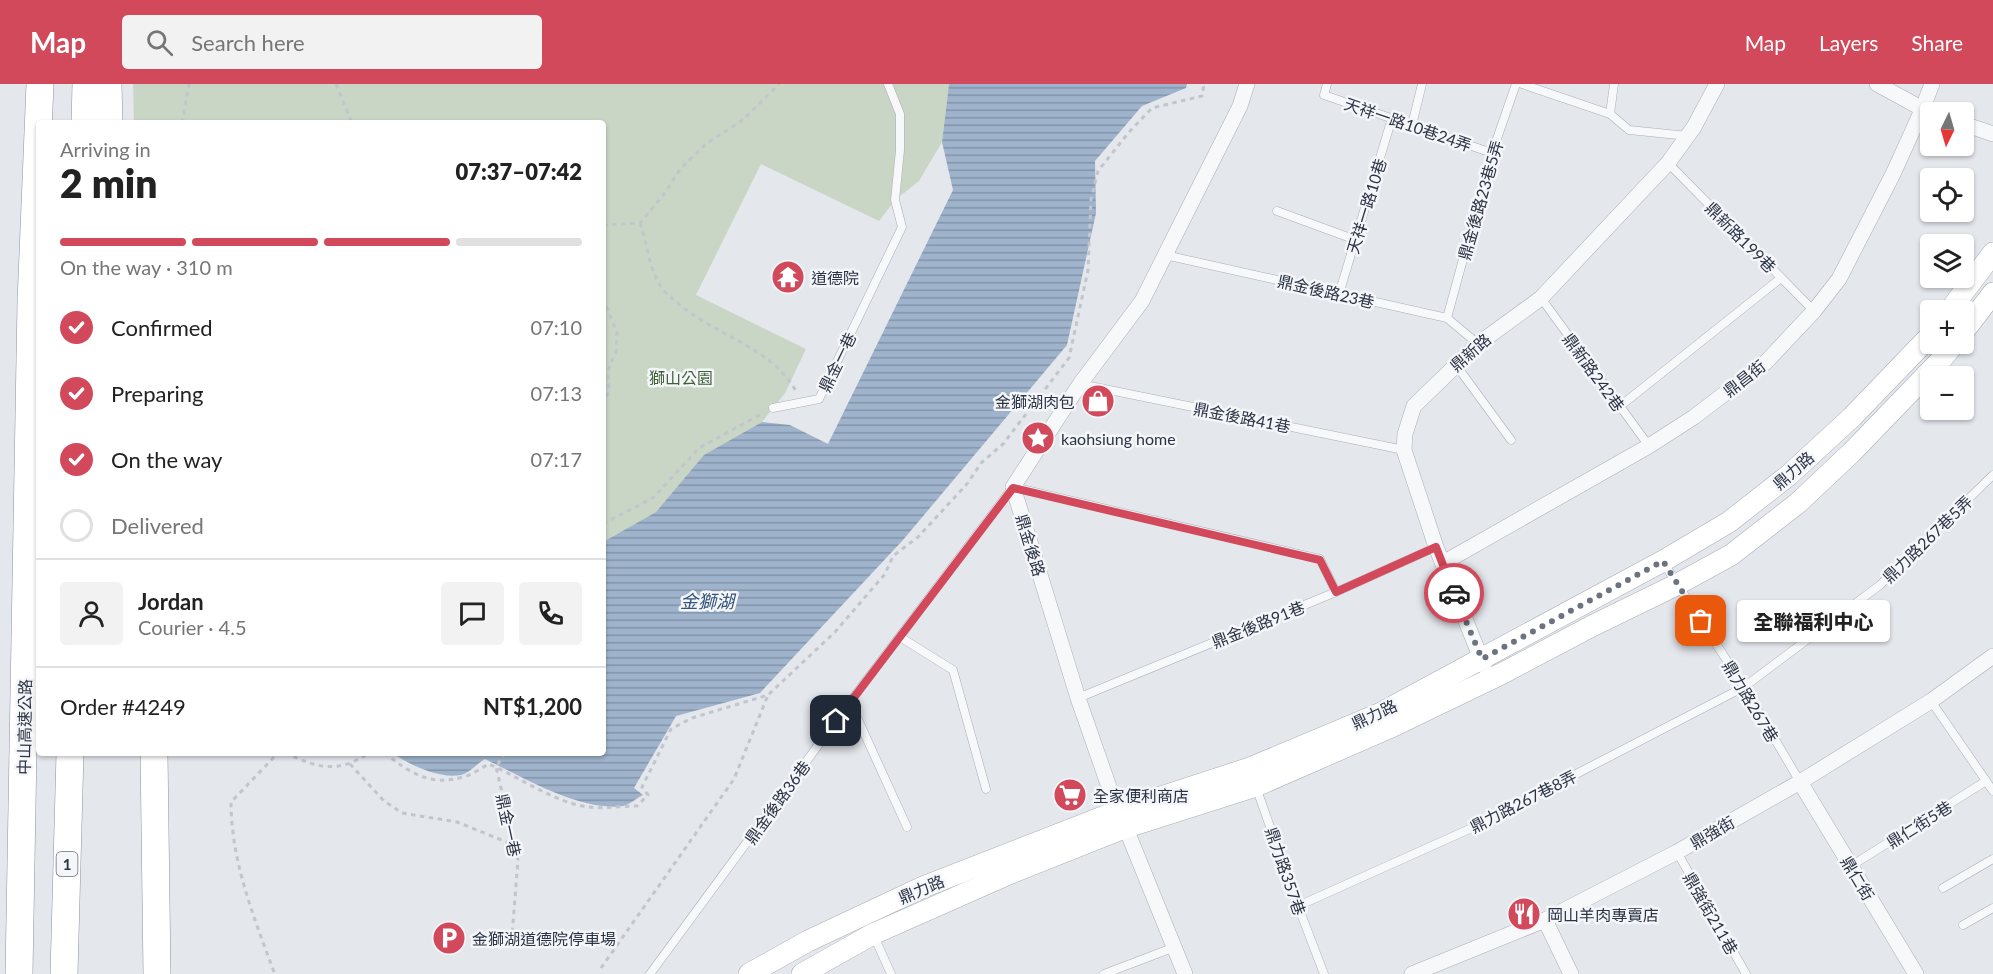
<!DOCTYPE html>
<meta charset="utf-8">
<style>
:root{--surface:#fff;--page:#f2f2f2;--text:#222;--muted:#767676;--line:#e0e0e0;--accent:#d1495b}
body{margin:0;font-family:Lato,"Noto Sans TC",sans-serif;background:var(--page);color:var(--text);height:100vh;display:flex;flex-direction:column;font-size:22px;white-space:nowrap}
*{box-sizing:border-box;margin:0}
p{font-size:20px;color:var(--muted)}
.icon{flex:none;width:33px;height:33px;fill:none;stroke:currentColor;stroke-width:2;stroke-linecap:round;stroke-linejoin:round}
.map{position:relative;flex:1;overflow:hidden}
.details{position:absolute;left:36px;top:36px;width:570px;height:636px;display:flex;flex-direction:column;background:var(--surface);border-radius:6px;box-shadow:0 2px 4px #0004}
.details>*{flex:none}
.needle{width:39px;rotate:185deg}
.controls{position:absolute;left:1920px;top:18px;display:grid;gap:12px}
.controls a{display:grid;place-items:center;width:54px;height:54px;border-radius:6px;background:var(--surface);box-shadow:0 2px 4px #0004;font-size:30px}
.pin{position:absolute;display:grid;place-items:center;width:51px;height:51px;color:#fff;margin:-26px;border-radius:12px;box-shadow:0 3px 9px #0006}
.courier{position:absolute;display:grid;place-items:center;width:60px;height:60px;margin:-30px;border:4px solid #d1495b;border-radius:50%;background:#fff;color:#222;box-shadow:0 2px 8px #0007}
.bubble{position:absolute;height:42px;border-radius:6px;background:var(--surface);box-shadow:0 2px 4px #0004;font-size:20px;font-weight:800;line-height:42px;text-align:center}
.overview em{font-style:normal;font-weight:800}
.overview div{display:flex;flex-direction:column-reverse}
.overview{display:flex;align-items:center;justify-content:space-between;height:102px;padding:0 24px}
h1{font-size:39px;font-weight:800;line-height:45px}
.bar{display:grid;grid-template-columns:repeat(4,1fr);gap:9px 6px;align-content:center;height:72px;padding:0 24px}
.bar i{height:8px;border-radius:4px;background:var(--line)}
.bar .active{background:var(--accent)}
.bar p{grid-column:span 4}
.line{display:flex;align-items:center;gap:15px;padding:0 24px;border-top:2px solid var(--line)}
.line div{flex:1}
.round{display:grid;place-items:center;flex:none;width:63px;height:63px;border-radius:6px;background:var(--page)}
ol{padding:0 24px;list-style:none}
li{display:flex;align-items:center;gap:18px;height:66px}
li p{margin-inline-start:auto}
li .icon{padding:6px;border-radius:50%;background:var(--accent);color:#fff;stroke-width:4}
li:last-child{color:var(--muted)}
li i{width:33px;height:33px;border:3px solid var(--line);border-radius:50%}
header{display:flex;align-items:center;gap:36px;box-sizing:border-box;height:84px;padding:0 30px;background:var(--accent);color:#fff}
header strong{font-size:28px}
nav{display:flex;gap:33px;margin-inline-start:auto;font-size:21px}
.search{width:420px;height:54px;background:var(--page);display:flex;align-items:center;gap:15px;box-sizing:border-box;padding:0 21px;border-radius:6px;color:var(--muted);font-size:22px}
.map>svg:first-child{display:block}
.green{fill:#c9d6c5}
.water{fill:url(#water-rules)}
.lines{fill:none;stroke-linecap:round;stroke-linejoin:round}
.lane-casing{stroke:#a9aeb7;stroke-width:9}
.street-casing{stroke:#a9aeb7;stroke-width:16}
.secondary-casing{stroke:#a9aeb7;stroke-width:22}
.highway-casing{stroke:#8b94a3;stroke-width:28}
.path{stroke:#c2c5cb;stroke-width:3;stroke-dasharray:4.5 4.5;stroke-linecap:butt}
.lane{stroke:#f7f8fa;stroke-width:8}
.street{stroke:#f7f8fa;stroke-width:15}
.secondary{stroke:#fff;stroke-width:21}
.highway{stroke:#fff;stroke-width:27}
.done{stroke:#6c737f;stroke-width:6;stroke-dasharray:0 10.8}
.route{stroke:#d1495b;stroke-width:8}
.labels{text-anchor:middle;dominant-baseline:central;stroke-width:5;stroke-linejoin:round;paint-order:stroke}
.shield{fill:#f4f6f9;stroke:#676e7b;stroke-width:1.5}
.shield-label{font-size:15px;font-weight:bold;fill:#2b3445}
.street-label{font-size:16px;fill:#2b3445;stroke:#f4f6f9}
.poi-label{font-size:16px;fill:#2b3445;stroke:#f4f6f9;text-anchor:start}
.park-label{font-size:16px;fill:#3f6138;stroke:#f4f6f9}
.water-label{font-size:18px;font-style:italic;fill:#34527a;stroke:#f4f6f9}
</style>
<header>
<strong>Map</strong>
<div class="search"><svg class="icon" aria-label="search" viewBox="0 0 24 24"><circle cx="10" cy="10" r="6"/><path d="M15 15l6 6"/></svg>Search here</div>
<nav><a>Map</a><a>Layers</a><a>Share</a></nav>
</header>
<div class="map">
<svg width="1993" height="890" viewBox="0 0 1993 890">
<defs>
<pattern id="water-rules" width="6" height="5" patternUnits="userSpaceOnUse" patternTransform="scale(1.5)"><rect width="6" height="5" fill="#9fb4cc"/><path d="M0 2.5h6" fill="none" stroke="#8293a7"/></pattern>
</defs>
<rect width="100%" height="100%" fill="#e4e7ec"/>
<polygon class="green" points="133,0 949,0 942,58 919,97 895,116 879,137 761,80 696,211 806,265 785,309 762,338 704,372 656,428 603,458 603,39 134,39"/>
<path class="water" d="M949,0H1187L1186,4L1142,22L1095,77L1096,129L1067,261L903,456L760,609L676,632L634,704L643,711C637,714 629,721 623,722C581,728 522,693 485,675C478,679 469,689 461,691C439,695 410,681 392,669H603V458L656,428L704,371L762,338L790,341L828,360L953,106L942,58Z"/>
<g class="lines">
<g class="lane-casing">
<g id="lane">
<polyline points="1327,0 1324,11 1492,69"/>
<polyline points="1522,0 1610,30 1629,46 1688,52"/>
<polyline points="1610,30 1614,0"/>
<polyline points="1412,41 1422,0"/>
<polyline points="1668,79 1814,227"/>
<polyline points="1277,127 1356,156"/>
<polyline points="1165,171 1447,234 1478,260"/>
<polyline points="1339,210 1392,34"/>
<polyline points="1541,214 1649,362"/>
<polyline points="1447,234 1492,69 1516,0"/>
<polyline points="1456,281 1511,356"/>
<polyline points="1080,300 1404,366"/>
<polyline points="1619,323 1781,194"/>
<polyline points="773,324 819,315 902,143 895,116 900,66 900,30 888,0"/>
<polyline points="1663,478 1744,603 1800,698"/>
<polyline points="900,553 953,586 986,705"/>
<polyline points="1078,614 1336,508 1436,463"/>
<polyline points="1931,617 1993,707"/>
<polyline points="850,618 907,743"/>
<polyline points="1256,703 1298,822 1324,890"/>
<polyline points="1677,768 1746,890"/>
<polyline points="1851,782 1986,697"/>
<polyline points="1943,804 1993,775"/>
<polyline points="1298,822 1474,743 1744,603 1880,501 1993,391"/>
<polyline points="1963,841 1993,824"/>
<polyline points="873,850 891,890"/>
<polyline points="650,890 850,618 1013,403 1320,475 1336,508"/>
<polyline points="1104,890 1175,863"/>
</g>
</g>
<g class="street-casing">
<g id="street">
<polyline points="1877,0 1930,29"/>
<polyline points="1964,40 1993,50"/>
<polyline points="1443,479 1649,362 1694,333 1766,278 1814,227 1839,195 1893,90 1922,26 1932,0"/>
<polyline points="1484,582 1436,463 1404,366 1405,350 1414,322 1478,260 1541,214 1668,79 1694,43 1717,0"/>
<polyline points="1800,698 1916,890"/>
<polyline points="1545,836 1571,890"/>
<polyline points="1185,890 1108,700 1078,614 1013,403 1080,300 1142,217 1240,22 1247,0"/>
<polyline points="1412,890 1545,836 1677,768 1800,698 1931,617 1993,572"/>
</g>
</g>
<g class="secondary-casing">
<g id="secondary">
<polyline points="1950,226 1993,169"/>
<polyline points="1964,247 1993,209"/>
<polyline points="749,890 808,857 923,803 1118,727 1250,684 1379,630 1481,575 1663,477 1729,438 1789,391 1852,333 1930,252"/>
<polyline points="802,890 873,850 1011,789 1124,744 1256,702 1389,644 1501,590 1592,542 1678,500 1731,471 1798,419 1852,368 1940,277 1954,260"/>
</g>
</g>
<g class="highway-casing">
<g id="highway">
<polyline points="108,0 109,39"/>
<polyline points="85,39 86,0"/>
<polyline points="154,669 157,890"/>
<polyline points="19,890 31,218 40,0"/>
<polyline points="64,890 70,669"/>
</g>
</g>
<g class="path">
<polyline points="336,0 352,39"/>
<polyline points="182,39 189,0"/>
<path d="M640,139C648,161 648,184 662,204C666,210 673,215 679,220C717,253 769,261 796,307"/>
<polyline points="603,141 640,139 664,110 681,84 706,60 744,35 779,0"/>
<polyline points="603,214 617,249 616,267 608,287 609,308 603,318"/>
<polyline points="603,440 654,413 699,364 763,329"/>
<path d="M285,669C318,684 337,690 369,669"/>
<path d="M384,669C410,688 429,703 463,693C472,691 481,684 489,680C521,694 555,719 589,723C605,725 621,722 637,722L648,711L642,703L671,645L692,634L768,611L835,548L885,490L893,472L918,453L967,400L981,379L1003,360L1069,274L1088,186L1091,115L1098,87L1129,48L1152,24L1202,12L1204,0"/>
<polyline points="505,669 496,683 518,776 512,852"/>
<polyline points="350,680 384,717 402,729 457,738 514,761"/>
<polyline points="601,884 734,695 768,611"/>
<path d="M274,888C254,834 231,777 231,718L278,669"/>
</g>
<use href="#lane" class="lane"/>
<use href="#street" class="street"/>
<use href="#secondary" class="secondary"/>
<use href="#highway" class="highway"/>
</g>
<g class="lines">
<polyline class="done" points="1454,509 1482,575 1663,477 1701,537"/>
<polyline class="route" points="836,637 1013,404 1320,476 1336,508 1436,463 1454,509"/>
</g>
<defs>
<g id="temple-disc" transform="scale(1.725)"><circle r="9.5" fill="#d1495b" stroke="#f4f6f9"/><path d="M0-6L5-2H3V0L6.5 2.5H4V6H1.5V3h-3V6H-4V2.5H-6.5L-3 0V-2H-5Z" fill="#fff"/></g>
<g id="shop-disc" transform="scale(1.725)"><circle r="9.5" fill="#d1495b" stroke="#f4f6f9"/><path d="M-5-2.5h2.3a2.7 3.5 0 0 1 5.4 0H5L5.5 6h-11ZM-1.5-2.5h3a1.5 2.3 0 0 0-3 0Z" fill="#fff"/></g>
<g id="sight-disc" transform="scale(1.725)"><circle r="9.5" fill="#d1495b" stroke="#f4f6f9"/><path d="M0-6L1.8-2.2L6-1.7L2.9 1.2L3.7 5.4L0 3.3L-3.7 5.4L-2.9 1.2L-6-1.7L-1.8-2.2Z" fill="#fff"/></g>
<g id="supermarket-disc" transform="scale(1.725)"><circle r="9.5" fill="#d1495b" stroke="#f4f6f9"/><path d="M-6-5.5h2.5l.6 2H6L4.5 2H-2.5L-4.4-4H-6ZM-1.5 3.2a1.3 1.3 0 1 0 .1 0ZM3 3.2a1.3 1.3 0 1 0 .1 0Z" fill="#fff"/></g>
<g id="restaurant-disc" transform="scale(1.725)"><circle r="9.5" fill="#d1495b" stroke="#f4f6f9"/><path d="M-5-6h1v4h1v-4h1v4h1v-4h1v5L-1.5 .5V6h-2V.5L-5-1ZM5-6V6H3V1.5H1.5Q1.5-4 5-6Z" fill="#fff"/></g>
<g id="parking-disc" transform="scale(1.725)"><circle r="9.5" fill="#d1495b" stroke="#f4f6f9"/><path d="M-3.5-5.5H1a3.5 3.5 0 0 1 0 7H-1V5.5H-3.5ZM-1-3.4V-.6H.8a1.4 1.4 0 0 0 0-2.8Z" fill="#fff"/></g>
</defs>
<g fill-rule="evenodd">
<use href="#temple-disc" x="788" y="193"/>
<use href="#shop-disc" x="1098" y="317"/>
<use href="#sight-disc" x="1038" y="354"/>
<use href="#supermarket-disc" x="1070" y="711"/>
<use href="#restaurant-disc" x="1524" y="830"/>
<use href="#parking-disc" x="449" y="854"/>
</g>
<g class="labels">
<rect class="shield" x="56.5" y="768" width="21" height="24" rx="4.5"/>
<g class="shield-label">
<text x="67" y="780">1</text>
</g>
<g class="street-label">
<text transform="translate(1408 40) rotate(19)">天祥一路10巷24弄</text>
<text transform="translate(1480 116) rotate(-74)">鼎金後路23巷5弄</text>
<text transform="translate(1366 122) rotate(-73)">天祥一路10巷</text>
<text transform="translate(1741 153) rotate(45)">鼎新路199巷</text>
<text transform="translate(1326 207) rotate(13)">鼎金後路23巷</text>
<text transform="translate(1470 268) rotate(-41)">鼎新路</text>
<text transform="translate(837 278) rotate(-64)">鼎金一巷</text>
<text transform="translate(1594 288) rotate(54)">鼎新路242巷</text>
<text transform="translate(1744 294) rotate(-38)">鼎昌街</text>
<text transform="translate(1242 333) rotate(11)">鼎金後路41巷</text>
<text transform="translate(1793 386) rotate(-41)">鼎力路</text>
<text transform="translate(1927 455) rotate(-44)">鼎力路267巷5弄</text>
<text transform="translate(1031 461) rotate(73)">鼎金後路</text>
<text transform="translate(1258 540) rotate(-22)">鼎金後路91巷</text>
<text transform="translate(1751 617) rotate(59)">鼎力路267巷</text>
<text transform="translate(1374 630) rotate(-25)">鼎力路</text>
<text transform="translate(24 643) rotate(-89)">中山高速公路</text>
<text transform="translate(1523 717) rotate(-27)">鼎力路267巷8弄</text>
<text transform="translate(777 718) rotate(-54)">鼎金後路36巷</text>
<text transform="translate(1919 740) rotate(-32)">鼎仁街5巷</text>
<text transform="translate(509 741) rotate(78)">鼎金一巷</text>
<text transform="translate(1712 748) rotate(-30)">鼎強街</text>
<text transform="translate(1286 787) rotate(71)">鼎力路357巷</text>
<text transform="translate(1858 794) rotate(59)">鼎仁街</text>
<text transform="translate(921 805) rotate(-23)">鼎力路</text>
<text transform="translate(1711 829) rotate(60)">鼎強街211巷</text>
</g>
<g class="poi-label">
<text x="811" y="193">道德院</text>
<text x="1075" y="317" text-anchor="end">金獅湖肉包</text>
<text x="1061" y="354">kaohsiung home</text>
<text x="1093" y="711">全家便利商店</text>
<text x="1547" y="830">岡山羊肉專賣店</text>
<text x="472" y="854">金獅湖道德院停車場</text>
</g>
<g class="park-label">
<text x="681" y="293">獅山公園</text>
</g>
<g class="water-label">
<text x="707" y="517">金獅湖</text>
</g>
</g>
</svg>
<div class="controls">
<a><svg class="needle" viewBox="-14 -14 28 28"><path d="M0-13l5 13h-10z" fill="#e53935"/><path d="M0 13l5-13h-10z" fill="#767676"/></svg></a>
<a><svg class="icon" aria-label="locate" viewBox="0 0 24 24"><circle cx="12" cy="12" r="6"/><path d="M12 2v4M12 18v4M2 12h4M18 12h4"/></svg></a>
<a><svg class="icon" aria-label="layers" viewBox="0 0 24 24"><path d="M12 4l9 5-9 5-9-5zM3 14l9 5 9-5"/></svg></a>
<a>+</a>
<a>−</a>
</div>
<div class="pin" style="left:1701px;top:537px;background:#ea580c"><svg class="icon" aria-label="bag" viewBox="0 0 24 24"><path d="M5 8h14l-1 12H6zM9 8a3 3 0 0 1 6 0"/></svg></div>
<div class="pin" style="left:836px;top:637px;background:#1f2937"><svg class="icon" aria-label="home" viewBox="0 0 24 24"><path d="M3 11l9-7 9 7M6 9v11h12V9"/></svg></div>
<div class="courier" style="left:1454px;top:509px"><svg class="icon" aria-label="car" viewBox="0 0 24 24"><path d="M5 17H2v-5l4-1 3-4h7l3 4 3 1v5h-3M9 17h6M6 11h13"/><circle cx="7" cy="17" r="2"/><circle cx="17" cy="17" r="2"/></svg></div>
<div class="bubble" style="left:1737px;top:516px;width:153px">全聯福利中心</div>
<section class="details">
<div class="overview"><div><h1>2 min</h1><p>Arriving in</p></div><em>07:37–07:42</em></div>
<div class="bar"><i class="active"></i><i class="active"></i><i class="active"></i><i></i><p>On the way · 310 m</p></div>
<ol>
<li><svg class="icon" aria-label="check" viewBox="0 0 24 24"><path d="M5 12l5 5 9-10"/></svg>Confirmed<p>07:10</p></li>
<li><svg class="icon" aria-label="check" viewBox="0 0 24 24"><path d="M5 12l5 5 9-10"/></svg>Preparing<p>07:13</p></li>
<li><svg class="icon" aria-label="check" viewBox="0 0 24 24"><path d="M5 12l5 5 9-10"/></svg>On the way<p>07:17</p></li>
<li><i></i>Delivered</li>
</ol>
<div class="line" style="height:108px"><a class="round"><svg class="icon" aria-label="person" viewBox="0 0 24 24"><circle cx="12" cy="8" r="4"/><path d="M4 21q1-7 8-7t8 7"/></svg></a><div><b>Jordan</b><p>Courier · 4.5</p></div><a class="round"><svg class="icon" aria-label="chat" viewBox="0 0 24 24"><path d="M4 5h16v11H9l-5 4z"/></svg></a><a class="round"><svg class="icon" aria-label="phone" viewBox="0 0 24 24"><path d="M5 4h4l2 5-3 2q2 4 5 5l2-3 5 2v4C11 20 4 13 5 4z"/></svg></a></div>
<div class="line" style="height:78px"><div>Order #4249</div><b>NT$1,200</b></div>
</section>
</div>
